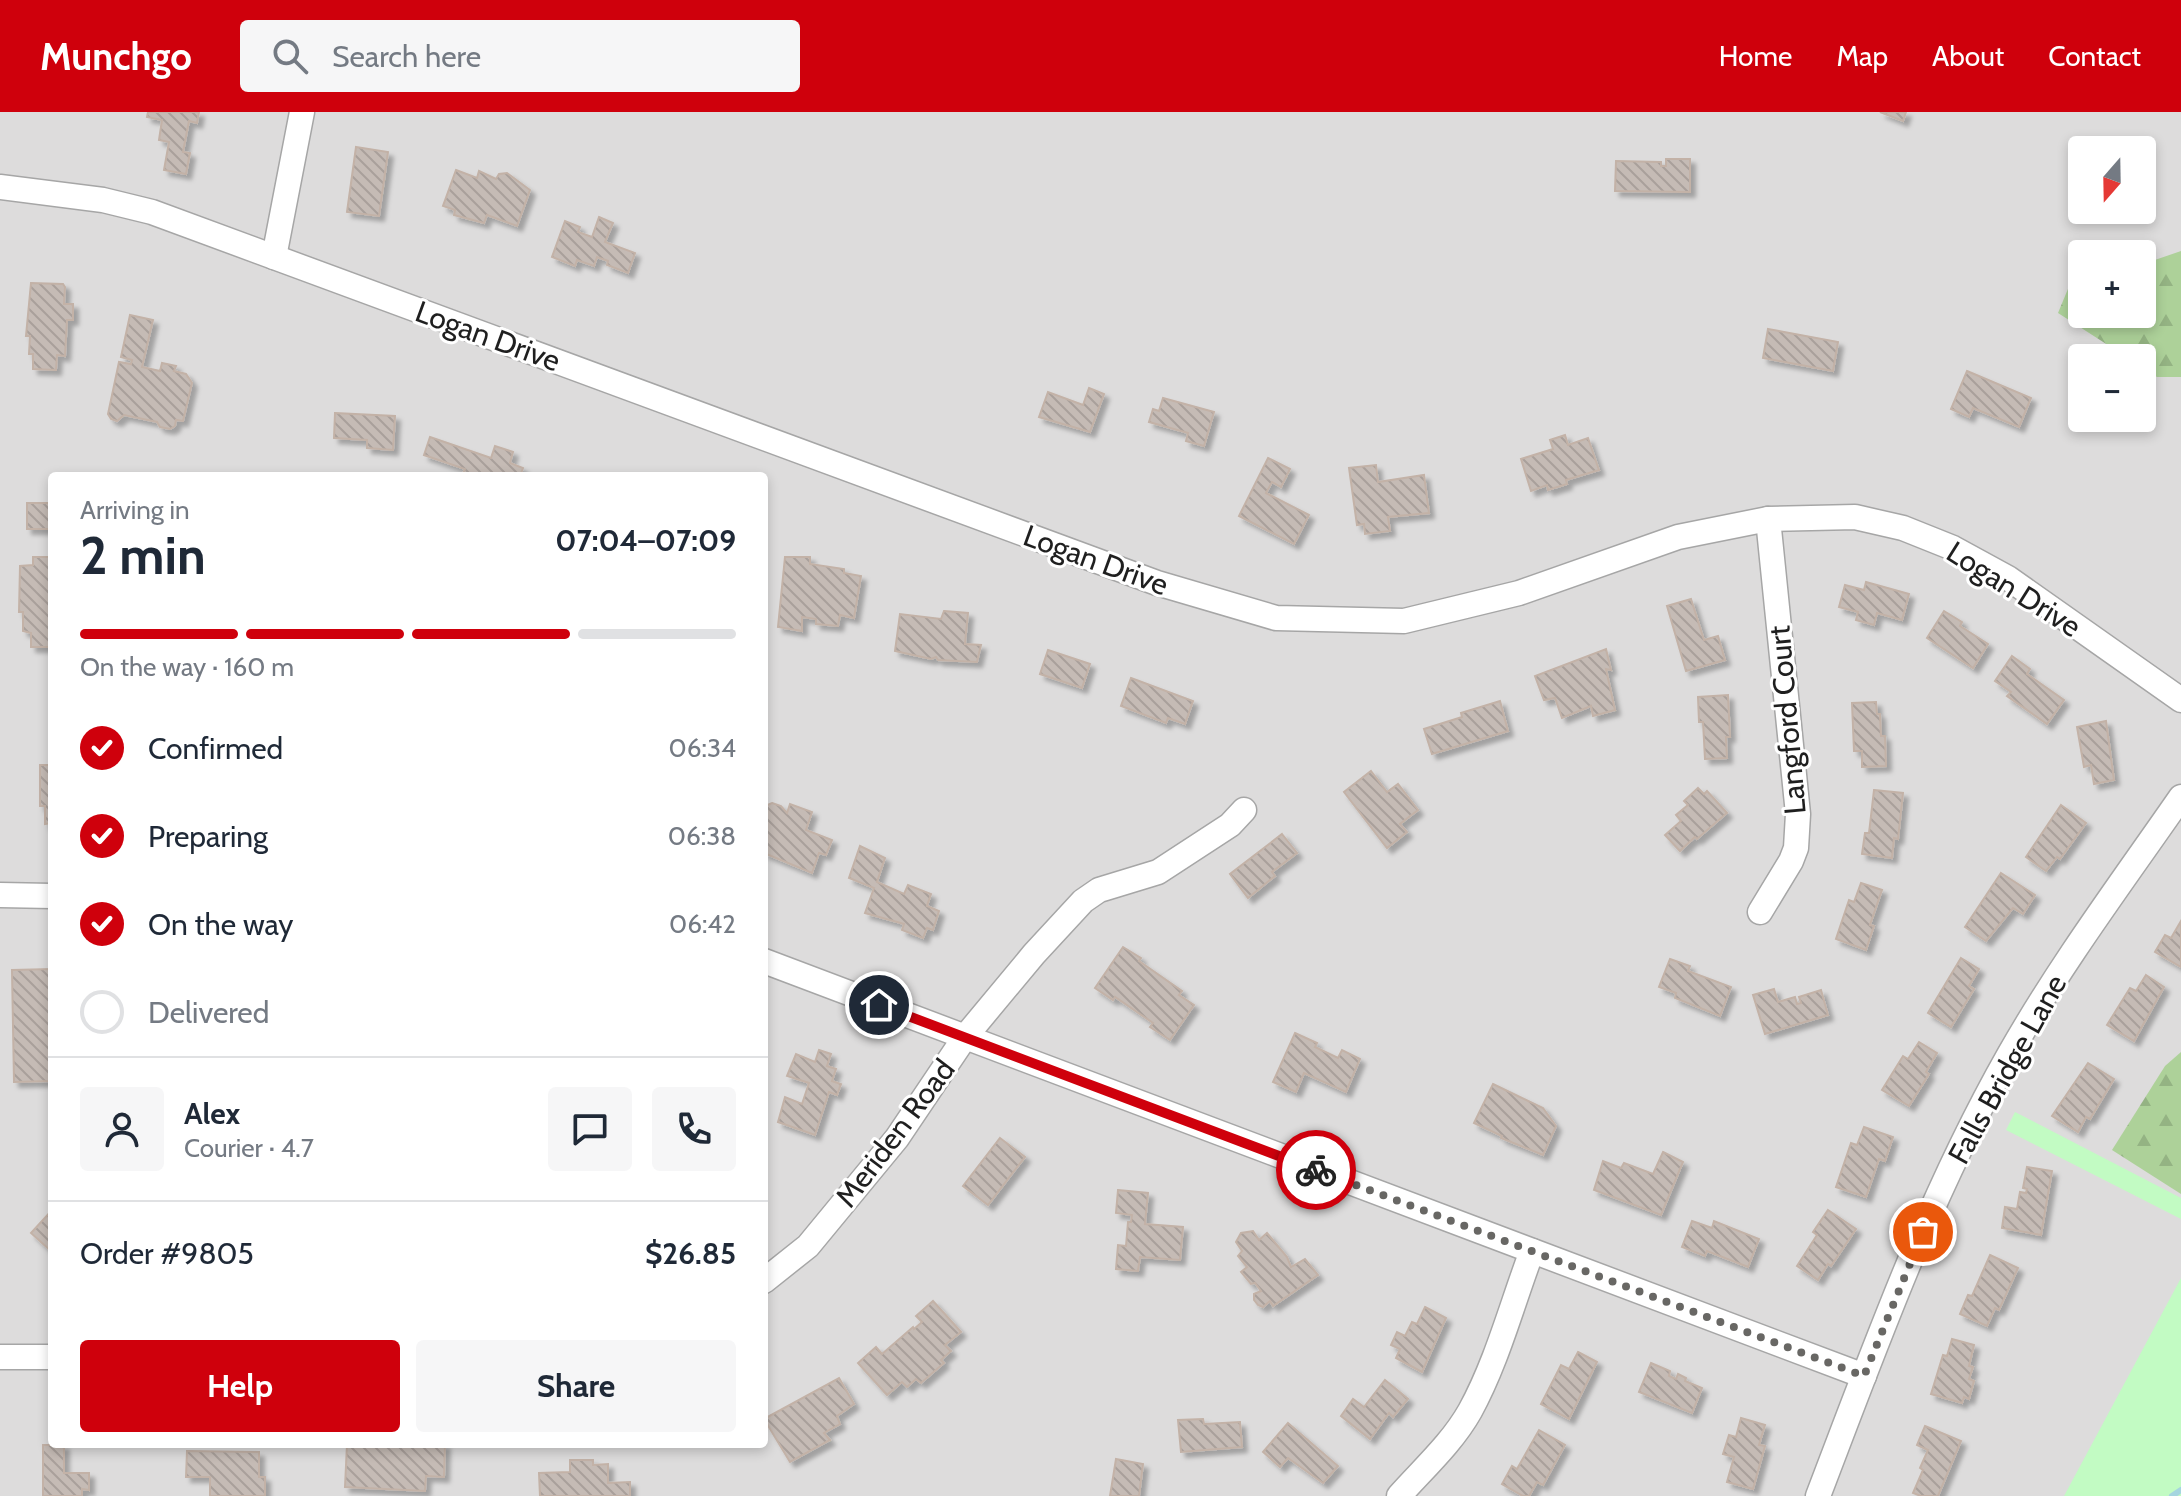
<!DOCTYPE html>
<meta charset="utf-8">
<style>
:root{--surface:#fff;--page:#f6f6f7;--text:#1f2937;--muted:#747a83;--line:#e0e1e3;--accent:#cf000c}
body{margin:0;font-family:Cabin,sans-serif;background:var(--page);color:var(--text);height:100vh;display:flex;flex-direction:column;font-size:30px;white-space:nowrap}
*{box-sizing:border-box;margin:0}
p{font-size:26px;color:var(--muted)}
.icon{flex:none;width:44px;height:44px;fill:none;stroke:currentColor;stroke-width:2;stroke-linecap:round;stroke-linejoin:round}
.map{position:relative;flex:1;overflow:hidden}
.drawer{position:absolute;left:48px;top:360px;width:720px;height:976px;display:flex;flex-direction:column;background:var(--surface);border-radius:8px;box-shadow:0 4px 12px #0003}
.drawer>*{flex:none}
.needle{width:52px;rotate:200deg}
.buttons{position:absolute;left:2068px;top:24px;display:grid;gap:16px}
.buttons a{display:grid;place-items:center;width:88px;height:88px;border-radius:8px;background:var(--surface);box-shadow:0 4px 12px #0003;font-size:40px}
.pin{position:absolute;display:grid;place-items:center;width:68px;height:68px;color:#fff;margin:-34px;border:4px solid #fff;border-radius:50%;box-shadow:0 2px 8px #0007}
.courier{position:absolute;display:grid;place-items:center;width:80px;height:80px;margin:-40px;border:6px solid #cf000c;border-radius:50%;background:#fff;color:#222;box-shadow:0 2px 10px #0007}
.headline em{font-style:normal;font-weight:700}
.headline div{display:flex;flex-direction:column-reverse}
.headline{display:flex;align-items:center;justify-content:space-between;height:136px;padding:0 32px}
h1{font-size:52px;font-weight:700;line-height:60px}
.bar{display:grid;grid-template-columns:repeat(4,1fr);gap:12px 8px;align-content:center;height:96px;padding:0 32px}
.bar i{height:10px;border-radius:6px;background:var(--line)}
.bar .current{background:var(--accent)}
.bar p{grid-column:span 4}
.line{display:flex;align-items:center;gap:20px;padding:0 32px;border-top:2px solid var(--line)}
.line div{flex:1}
.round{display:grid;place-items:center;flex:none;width:84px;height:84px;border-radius:8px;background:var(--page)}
ol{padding:0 32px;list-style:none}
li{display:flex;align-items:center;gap:24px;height:88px}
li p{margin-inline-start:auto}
li .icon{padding:8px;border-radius:50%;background:var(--accent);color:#fff;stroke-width:4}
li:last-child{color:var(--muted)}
li i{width:44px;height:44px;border:4px solid var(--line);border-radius:50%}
.cta{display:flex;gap:16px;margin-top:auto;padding:16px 32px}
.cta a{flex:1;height:92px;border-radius:8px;background:var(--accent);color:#fff;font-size:32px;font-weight:700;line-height:92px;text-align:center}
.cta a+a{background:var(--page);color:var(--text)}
header{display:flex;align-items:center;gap:48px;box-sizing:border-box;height:112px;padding:0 40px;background:var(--accent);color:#fff}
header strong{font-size:38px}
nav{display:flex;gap:44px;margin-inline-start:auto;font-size:28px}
.search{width:560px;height:72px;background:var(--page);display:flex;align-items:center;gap:20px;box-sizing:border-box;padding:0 28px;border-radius:8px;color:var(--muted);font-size:30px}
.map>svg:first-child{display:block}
.residential{fill:#dddcdc;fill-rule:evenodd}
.forest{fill:url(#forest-firs)}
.park{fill:#c2fbc3}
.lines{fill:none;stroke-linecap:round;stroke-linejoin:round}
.stream{stroke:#a5d5df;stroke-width:6}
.building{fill:url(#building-back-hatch);stroke:#c3b2a7;stroke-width:2;filter:url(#shadow)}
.minor-casing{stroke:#a6a6a6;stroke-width:27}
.minor{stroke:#fff;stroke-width:24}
.done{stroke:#686764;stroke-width:8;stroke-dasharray:0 14.4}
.route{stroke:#cf000c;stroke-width:10}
.labels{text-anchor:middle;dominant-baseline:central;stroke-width:6;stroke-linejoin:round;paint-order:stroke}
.street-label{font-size:30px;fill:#1f1f1f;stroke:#fff}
</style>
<header>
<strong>Munchgo</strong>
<div class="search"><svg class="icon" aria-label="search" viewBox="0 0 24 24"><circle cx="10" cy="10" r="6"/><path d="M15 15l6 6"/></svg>Search here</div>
<nav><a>Home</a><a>Map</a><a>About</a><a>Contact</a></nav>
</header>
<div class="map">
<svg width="2181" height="1384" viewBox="0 0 2181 1384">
<defs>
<pattern id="forest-firs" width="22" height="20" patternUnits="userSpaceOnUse" patternTransform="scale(2)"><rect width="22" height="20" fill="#add199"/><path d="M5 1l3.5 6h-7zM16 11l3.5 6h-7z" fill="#94b383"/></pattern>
<pattern id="building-back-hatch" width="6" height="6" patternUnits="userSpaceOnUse" patternTransform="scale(2)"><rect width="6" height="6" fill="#c5bbb5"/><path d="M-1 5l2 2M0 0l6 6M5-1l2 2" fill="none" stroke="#a9a09b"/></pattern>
<filter id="shadow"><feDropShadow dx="5" dy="5" stdDeviation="2" flood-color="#0004"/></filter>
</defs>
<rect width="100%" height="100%" fill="#f0ece5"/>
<path class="residential" d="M0,0H2181V1384H0ZM2082,38H2142V98H2082ZM2082,142H2142V202H2082ZM2082,246H2142V306H2082ZM52,364H764V1332H52Z"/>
<g class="forest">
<polygon points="2181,139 2181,265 2157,265 2142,255 2142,246 2128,246 2058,201 2082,143 2082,202 2142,202 2142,150 2149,150"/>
<polygon points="2181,940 2181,1082 2112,1038 2165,954"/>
</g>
<g class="park">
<polygon points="2015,1000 2181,1086 2181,1107 2006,1018"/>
<polygon points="2181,1166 2181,1384 2064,1384"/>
</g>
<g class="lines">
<polyline class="stream" points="2172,1384 2181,1378"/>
</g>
<g class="building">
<polygon points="148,0 199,0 197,11 189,9 183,40 190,41 186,62 164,58 169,30 159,28 162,8 147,5"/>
<polygon points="1880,0 1906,0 1903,9"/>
<polygon points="356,35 388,40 379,104 347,100"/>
<polygon points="1666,47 1690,47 1690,80 1615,79 1616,49 1661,50 1661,54 1666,54"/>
<polygon points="456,58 477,66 479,59 496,67 499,62 507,61 530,78 517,114 487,103 484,111 454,103 455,98 443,94"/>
<polygon points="599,105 613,111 605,130 635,141 628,161 607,153 608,149 597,145 594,154 577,148 575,154 552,145 565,109 580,115 578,120 592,125"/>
<polygon points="31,171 63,172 65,175 64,192 73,192 73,208 67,208 65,244 57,243 56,258 33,257 33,242 29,242 30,224 26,224"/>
<polygon points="130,203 153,208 142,255 160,259 162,251 176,254 174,259 186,262 192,271 183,309 176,308 175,314 170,317 160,315 157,310 124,303 117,309 111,307 108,302 119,250 131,252 132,248 121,245"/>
<polygon points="1768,217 1838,230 1833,259 1763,246"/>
<polygon points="1967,259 2031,286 2019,315 1973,296 1969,305 1951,297"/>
<polygon points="1089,276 1104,282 1090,320 1039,305 1048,280 1083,293"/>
<polygon points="1163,286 1214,300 1204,334 1186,329 1188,321 1149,310 1153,297 1159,299"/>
<polygon points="335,301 395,304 393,338 367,336 367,328 334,326"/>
<polygon points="1565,323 1568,333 1588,326 1599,358 1566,368 1567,372 1548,378 1547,373 1531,379 1521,347 1553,337 1550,328"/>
<polygon points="430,325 491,346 495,334 513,340 510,351 523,356 520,364 462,364 465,357 424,343"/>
<polygon points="1268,346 1290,357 1281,375 1272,370 1266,381 1309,403 1294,432 1239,404"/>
<polygon points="1376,353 1378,370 1424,363 1429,401 1388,405 1390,419 1365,422 1364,412 1357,413 1349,356"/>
<rect x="27" y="391" width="25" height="26"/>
<polygon points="33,445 52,445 52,535 31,535 31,521 23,519 23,500 19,500 20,454 33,453"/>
<polygon points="785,445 810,445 810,452 844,457 844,461 861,464 854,506 840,503 838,514 816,512 816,507 802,505 802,519 778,515"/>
<polygon points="1866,470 1909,482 1902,508 1877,501 1874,513 1856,508 1858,500 1839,495 1845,473 1864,478"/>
<polygon points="1691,487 1704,528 1718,524 1725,548 1686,559 1667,494"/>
<polygon points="944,499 968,501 965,532 981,533 977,550 938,548 936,545 931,547 895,539 900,502 941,507"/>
<polygon points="1944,499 1962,510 1960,514 1988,532 1973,556 1927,526"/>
<polygon points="1606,537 1611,558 1606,557 1615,598 1593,604 1591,594 1562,606 1555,586 1544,588 1535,564"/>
<polygon points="1048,538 1090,552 1082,576 1040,562"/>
<polygon points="2012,544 2030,557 2027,562 2064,588 2047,612 2007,584 2011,580 1995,569"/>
<polygon points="1131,566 1193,589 1185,612 1168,606 1166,611 1121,594"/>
<polygon points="1728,583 1730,625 1726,625 1727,646 1705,647 1703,610 1699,610 1698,585"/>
<polygon points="1500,589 1508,619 1432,642 1424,617 1462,605 1461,601"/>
<polygon points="1876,590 1877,602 1880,602 1881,624 1885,624 1886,654 1862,655 1862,639 1854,639 1852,591"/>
<polygon points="2106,609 2114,668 2094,672 2091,653 2084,655 2077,615"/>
<polygon points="40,653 52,653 52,711 45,712 45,694 40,694"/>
<polygon points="1371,659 1387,680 1398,672 1418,698 1400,712 1407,720 1387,736 1344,680"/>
<polygon points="1698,676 1704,682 1707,679 1727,701 1697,727 1695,725 1680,739 1665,723 1681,709 1676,703 1688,693 1684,689"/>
<polygon points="1874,678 1903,681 1898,727 1894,726 1892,746 1862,742 1865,721 1869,721"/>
<polygon points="772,691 781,694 787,701 790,692 812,700 806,718 832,728 826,743 819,741 812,761 764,741 766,706 764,698 765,694"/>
<polygon points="2061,693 2086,711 2060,747 2057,745 2046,759 2026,745"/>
<polygon points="1282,722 1297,741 1272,760 1275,764 1248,786 1230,762"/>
<polygon points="860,734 885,746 877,770 904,782 908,773 931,782 927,794 939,799 933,818 927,816 923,826 902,818 904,812 865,801 874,776 849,766"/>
<polygon points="2001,761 2035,783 2023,802 2013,796 1986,829 1965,815"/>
<polygon points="1861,771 1882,778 1870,813 1874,814 1866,838 1836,827 1849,788 1854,790"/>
<polygon points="2181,809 2181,855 2155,840 2165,823 2171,826"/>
<polygon points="1123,835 1141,846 1139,849 1182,879 1179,883 1194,893 1170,928 1150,915 1153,911 1115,885 1113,888 1095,876"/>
<polygon points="1961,846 1979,857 1969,874 1974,877 1951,915 1928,901"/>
<polygon points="1670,847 1690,854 1688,859 1731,875 1720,904 1675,886 1676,881 1659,875"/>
<polygon points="52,857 52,883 50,883 52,969 14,970 12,858"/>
<polygon points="2146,863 2164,875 2134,929 2107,913 2130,876 2136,879"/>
<polygon points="1774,877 1778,890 1795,885 1797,892 1801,891 1799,885 1821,878 1828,903 1765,922 1753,883"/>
<polygon points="1295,921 1317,931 1315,935 1338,946 1342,938 1360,947 1346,980 1304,961 1296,980 1273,970"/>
<polygon points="1919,930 1937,941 1926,960 1929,962 1909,994 1882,978 1903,944 1908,947"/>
<polygon points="819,938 831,942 827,954 836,957 832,969 841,972 837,983 829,980 815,1023 778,1010 785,985 802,992 809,971 787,964 796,942 815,950"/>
<polygon points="2088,951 2114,967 2090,1007 2086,1005 2078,1020 2052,1004"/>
<polygon points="1493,972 1543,996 1556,1014 1543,1043 1501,1026 1502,1024 1474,1011"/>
<polygon points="1864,1015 1893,1025 1885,1049 1879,1047 1866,1085 1836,1075 1851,1031 1857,1033"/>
<polygon points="1000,1026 1025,1045 988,1093 963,1074"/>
<polygon points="1663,1040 1683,1050 1661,1103 1594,1078 1603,1049 1621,1056 1624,1051 1653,1062"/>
<polygon points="2027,1055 2052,1059 2041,1123 2002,1116 2005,1095 2017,1097 2020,1080 2026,1081 2027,1077 2023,1076"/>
<polygon points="1118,1078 1148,1081 1145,1112 1183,1115 1180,1148 1140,1145 1138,1159 1116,1157 1118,1133 1126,1134 1128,1110 1131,1110 1132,1103 1116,1101"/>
<polygon points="52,1098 52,1140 31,1121"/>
<polygon points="1828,1098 1856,1117 1831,1154 1828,1152 1818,1168 1797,1154 1817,1123 1813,1120"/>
<polygon points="1692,1109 1712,1116 1714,1109 1759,1127 1748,1155 1707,1139 1705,1144 1682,1135"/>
<polygon points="1253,1119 1259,1128 1267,1121 1287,1145 1291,1155 1305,1147 1318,1163 1273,1194 1270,1189 1263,1195 1258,1193 1254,1188 1254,1182 1261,1179 1255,1171 1251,1172 1241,1160 1247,1155 1238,1144 1242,1139 1236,1130 1241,1121"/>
<polygon points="1990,1143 2018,1156 1999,1198 1995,1196 1987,1214 1960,1202 1968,1183 1972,1184"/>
<polygon points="933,1189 961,1220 945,1233 951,1239 941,1248 944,1251 921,1271 916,1267 907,1275 902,1270 887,1283 858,1251 876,1235 882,1242 913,1215 914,1217 922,1210 916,1204"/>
<polygon points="1425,1195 1446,1206 1422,1260 1396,1246 1400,1237 1391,1233 1397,1220 1405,1224 1412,1210 1417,1212"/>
<polygon points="1952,1227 1974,1233 1969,1254 1973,1255 1969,1267 1974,1269 1969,1287 1964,1285 1962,1291 1931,1282 1943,1243 1947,1244"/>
<polygon points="1578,1240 1597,1250 1569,1307 1541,1292 1561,1253 1569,1257"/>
<polygon points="1651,1251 1670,1259 1669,1264 1676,1267 1678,1262 1686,1266 1685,1269 1702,1276 1692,1301 1639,1280"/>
<polygon points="839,1266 854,1292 837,1304 840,1312 824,1321 830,1328 790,1350 764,1307"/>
<polygon points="1385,1268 1408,1287 1393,1305 1389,1301 1370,1327 1341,1304 1353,1287 1364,1295"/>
<polygon points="1741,1306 1765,1313 1759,1333 1765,1334 1753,1377 1727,1370 1734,1345 1723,1342 1729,1323 1736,1325"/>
<polygon points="1203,1307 1204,1312 1240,1310 1242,1335 1181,1340 1178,1308"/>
<polygon points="1288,1311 1338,1354 1323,1371 1288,1346 1280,1355 1263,1340"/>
<polygon points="1925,1314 1961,1329 1938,1384 1921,1384 1913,1381 1923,1358 1920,1356 1928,1338 1917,1333"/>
<polygon points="1539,1318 1565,1333 1543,1373 1537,1370 1529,1384 1523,1384 1502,1372 1512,1354 1517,1357"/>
<polygon points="347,1332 421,1335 421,1332 445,1332 444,1365 426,1364 425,1379 345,1375"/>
<polygon points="43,1333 64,1333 64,1361 89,1361 89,1378 82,1377 82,1384 43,1384"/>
<polygon points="187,1339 259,1340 259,1365 265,1365 265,1384 210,1384 210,1365 186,1365"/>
<polygon points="1116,1347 1143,1352 1139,1384 1110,1384"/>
<polygon points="570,1348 593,1348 593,1353 608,1352 608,1371 630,1370 630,1384 540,1384 539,1361 570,1360"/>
</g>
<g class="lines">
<g class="minor-casing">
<g id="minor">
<polyline points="0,75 103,88 152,100 1157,471 1276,506 1404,509 1519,481 1678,425 1768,407 1855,405 1903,416 1953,436 2008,466 2181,588"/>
<polyline points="274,145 302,0"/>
<polyline points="0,783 52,784"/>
<polyline points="1760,800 1791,749 1796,736 1798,702 1768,407"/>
<polyline points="764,849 1864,1264"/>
<polyline points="764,1169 808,1134 897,1026 965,925 1034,842 1083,789 1099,778 1158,760 1230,713 1244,698"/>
<polyline points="0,1245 52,1245"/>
<path d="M1399,1384C1423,1357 1452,1331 1470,1299C1497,1250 1512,1192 1532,1139"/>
<path d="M1818,1384C1875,1235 1930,1082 2009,943C2060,853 2122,770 2181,685"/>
</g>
</g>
<use href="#minor" class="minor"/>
</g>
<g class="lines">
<polyline class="done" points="1316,1058 1864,1264 1923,1120"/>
<polyline class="route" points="879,893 1316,1058"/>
</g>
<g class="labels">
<g class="street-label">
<text transform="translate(488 224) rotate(20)">Logan Drive</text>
<text transform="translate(1096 448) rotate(20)">Logan Drive</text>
<text transform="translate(2014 477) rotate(32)">Logan Drive</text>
<text transform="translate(1787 608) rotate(-95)">Langford Court</text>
<text transform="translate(2007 957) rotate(-61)">Falls Bridge Lane</text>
<text transform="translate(895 1021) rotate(-53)">Meriden Road</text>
</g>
</g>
</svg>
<div class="buttons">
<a><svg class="needle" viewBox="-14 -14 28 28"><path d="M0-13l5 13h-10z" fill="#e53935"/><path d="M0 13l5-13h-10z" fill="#747a83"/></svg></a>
<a>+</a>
<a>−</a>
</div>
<div class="pin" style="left:1923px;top:1120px;background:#ea580c"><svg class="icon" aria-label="bag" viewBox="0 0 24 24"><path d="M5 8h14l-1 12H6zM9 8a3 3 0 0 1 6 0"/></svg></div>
<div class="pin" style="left:879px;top:893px;background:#1f2937"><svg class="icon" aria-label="home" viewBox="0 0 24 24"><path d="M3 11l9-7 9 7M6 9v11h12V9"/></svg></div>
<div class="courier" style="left:1316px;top:1058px"><svg class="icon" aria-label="bike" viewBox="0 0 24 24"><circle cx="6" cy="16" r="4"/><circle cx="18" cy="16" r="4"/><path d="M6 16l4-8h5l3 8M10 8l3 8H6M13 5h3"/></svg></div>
<section class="drawer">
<div class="headline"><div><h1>2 min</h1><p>Arriving in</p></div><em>07:04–07:09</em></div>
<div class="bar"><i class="current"></i><i class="current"></i><i class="current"></i><i></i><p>On the way · 160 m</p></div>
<ol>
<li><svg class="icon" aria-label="check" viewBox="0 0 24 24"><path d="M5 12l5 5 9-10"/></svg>Confirmed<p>06:34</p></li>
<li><svg class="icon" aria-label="check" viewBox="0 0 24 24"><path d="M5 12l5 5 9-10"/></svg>Preparing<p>06:38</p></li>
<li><svg class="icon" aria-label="check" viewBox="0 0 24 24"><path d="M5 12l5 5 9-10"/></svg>On the way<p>06:42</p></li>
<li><i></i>Delivered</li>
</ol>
<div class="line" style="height:144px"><a class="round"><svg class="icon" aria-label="person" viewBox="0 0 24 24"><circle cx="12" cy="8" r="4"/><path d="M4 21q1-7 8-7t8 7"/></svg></a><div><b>Alex</b><p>Courier · 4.7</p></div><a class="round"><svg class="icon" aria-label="chat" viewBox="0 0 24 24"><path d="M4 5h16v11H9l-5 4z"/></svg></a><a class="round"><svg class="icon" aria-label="phone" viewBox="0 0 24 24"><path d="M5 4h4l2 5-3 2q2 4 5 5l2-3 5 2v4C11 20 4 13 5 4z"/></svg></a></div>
<div class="line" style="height:104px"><div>Order #9805</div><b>$26.85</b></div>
<div class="cta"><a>Help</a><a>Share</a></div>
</section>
</div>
